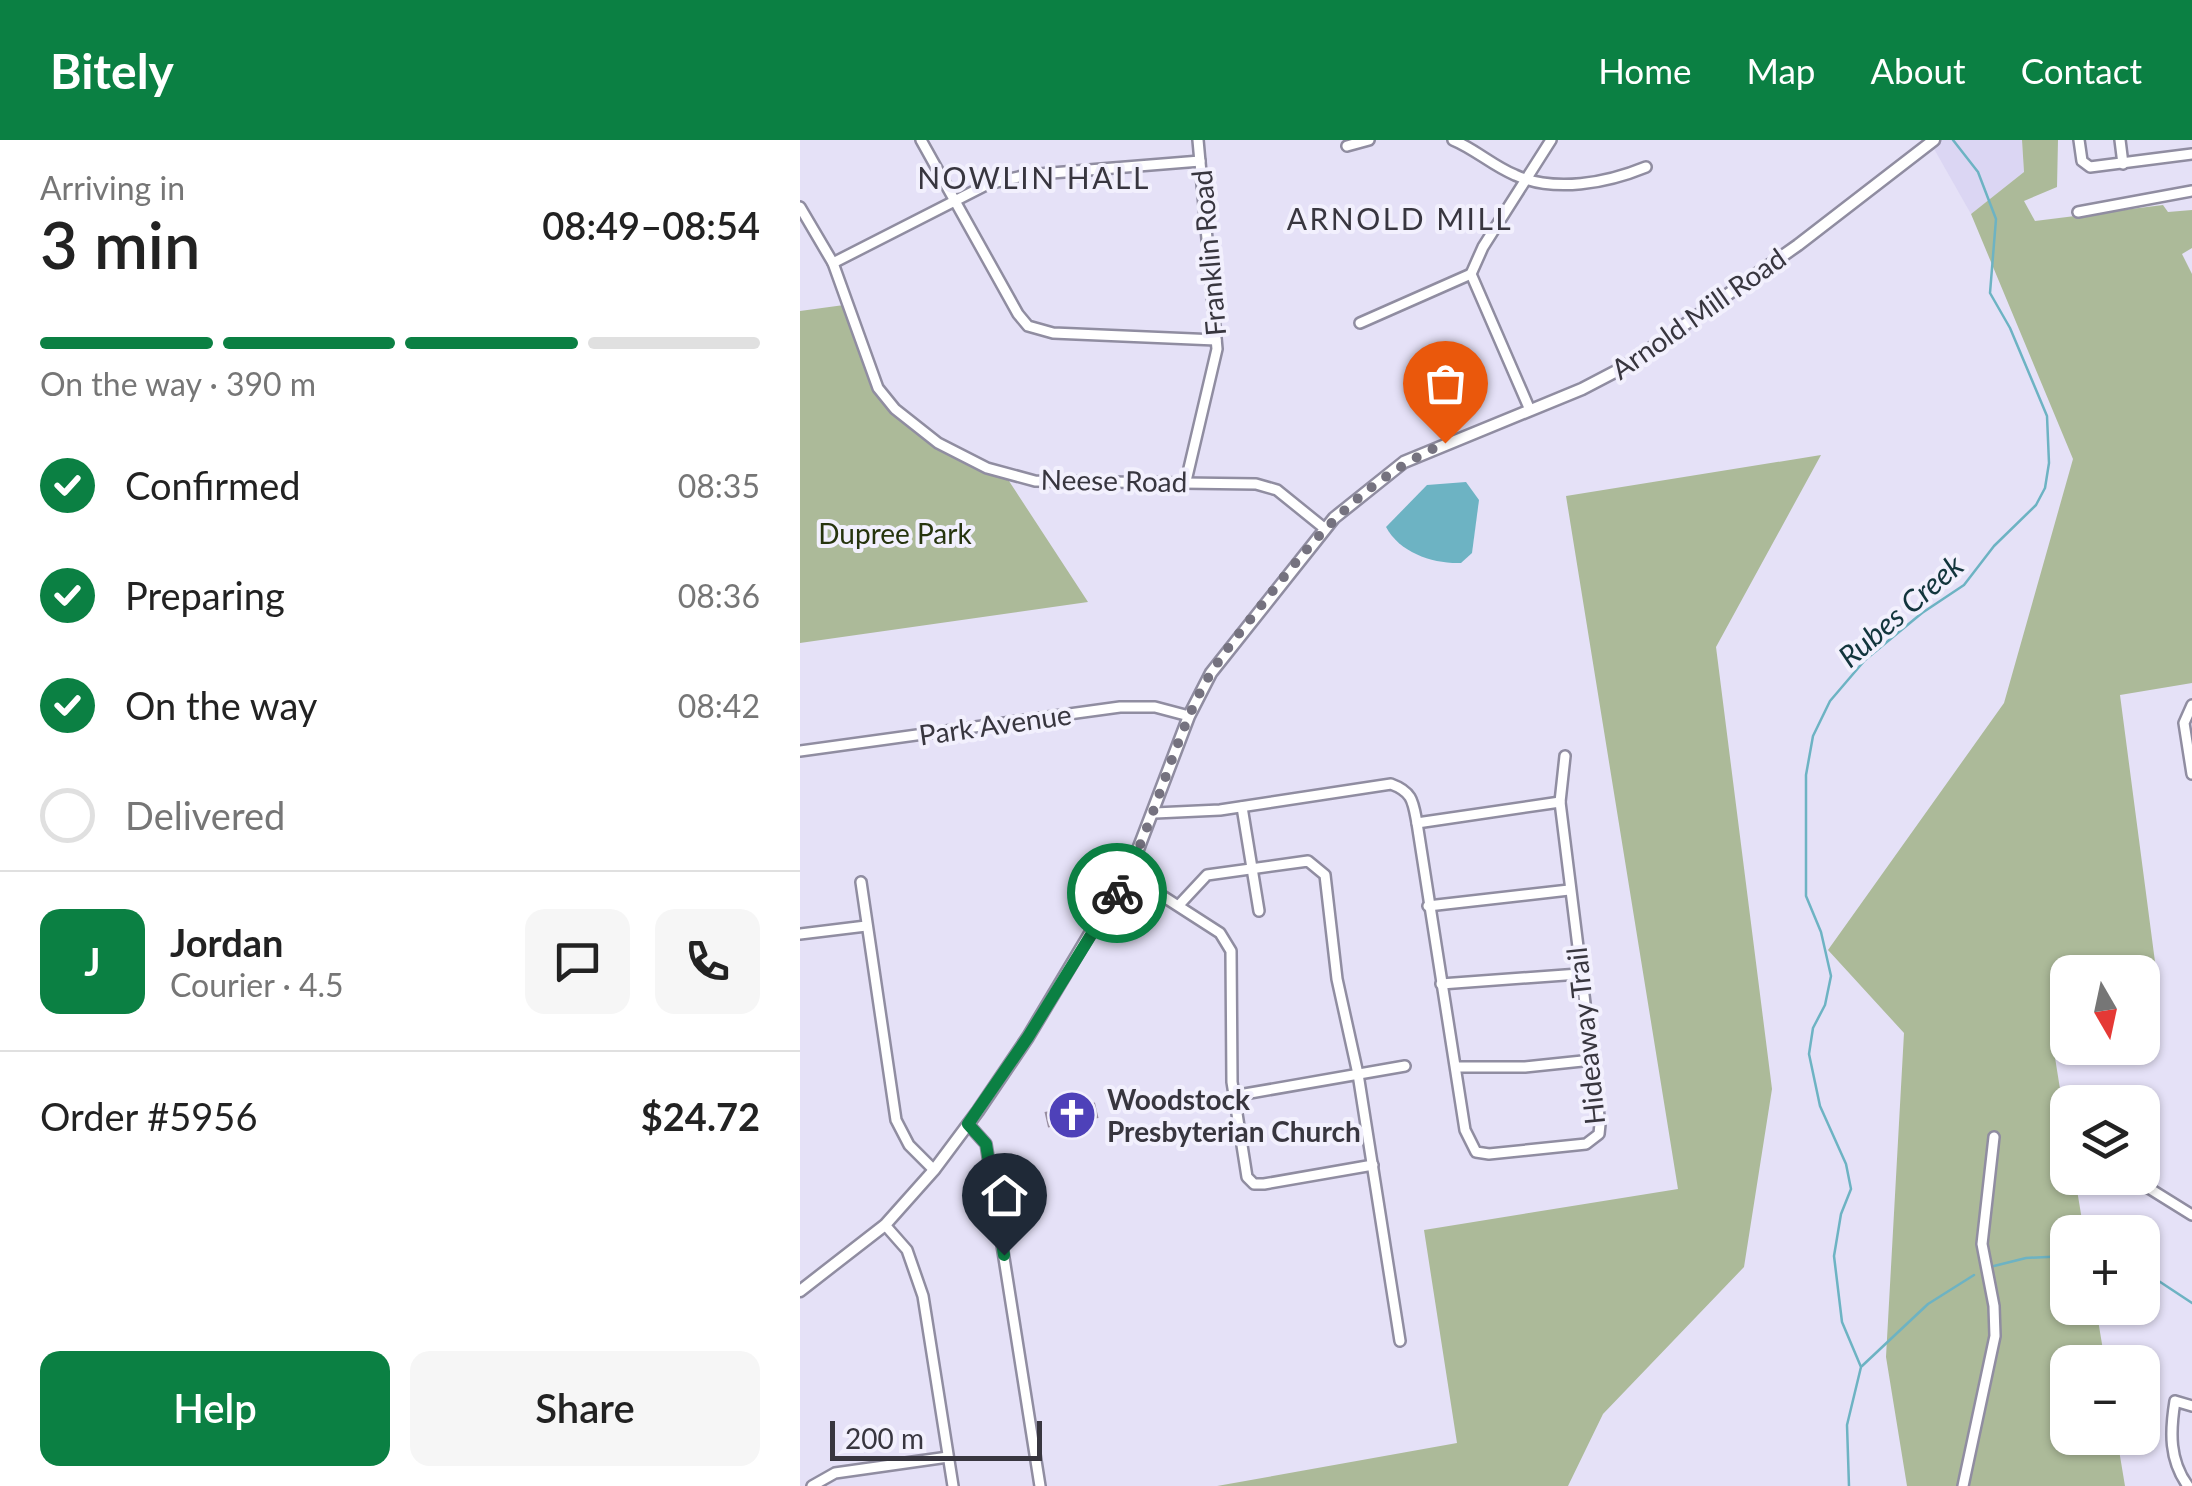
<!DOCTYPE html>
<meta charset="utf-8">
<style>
:root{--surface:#fff;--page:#f6f6f6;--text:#222;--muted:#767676;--line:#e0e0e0;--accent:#0b8043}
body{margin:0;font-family:Lato,sans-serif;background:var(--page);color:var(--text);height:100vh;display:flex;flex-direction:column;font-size:38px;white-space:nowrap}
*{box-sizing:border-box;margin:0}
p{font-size:32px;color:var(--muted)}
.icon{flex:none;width:55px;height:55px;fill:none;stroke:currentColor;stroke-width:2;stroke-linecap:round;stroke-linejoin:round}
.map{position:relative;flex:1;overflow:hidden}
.sheet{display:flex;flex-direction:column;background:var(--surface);width:800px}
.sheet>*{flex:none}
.needle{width:65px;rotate:171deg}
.fabs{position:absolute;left:1250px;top:815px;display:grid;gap:20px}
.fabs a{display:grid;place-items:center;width:110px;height:110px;border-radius:20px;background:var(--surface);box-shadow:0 2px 8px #0004;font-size:50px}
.scale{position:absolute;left:30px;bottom:25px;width:212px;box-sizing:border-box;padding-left:10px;border:5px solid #38363f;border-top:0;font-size:28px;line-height:35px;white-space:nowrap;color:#38363f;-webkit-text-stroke:8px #f2f0fd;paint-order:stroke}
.pin{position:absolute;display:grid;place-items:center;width:85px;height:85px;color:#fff;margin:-102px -42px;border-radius:50% 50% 50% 0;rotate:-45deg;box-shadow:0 0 10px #0007}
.pin .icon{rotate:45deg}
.courier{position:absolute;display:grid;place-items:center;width:100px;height:100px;margin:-50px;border:8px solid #0b8043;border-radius:50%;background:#fff;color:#222;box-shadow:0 2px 12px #0007}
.summary em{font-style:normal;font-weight:600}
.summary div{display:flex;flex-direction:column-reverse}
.summary{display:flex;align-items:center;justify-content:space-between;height:170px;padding:0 40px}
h1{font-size:65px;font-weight:600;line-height:75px}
.bar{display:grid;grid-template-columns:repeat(4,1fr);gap:15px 10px;align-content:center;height:120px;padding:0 40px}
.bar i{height:12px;border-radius:8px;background:var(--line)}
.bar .on{background:var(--accent)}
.bar p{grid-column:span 4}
.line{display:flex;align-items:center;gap:25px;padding:0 40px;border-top:2px solid var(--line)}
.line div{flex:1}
.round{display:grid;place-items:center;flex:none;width:105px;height:105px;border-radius:20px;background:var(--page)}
ol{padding:0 40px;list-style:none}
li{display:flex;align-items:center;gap:30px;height:110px}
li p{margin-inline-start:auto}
li .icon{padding:10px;border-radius:50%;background:var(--accent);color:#fff;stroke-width:4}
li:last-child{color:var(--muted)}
li i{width:55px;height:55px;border:5px solid var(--line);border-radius:50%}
.cta{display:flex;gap:20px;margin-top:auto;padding:20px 40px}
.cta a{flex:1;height:115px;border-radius:20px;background:var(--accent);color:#fff;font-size:40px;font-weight:600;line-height:115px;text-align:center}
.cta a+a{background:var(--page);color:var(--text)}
header{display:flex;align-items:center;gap:60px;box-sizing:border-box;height:140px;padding:0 50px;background:var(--accent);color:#fff}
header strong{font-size:48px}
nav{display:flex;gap:55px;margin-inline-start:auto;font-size:35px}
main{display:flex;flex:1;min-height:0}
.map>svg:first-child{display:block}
.built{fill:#dbd6f3}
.green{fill:#acba99}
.water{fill:#6db3c3}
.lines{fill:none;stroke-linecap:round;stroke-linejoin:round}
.stream{stroke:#6db3c3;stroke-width:2.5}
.building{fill:#ccc1d5;stroke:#988da0;stroke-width:2.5}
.minor-casing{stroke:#908da1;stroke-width:14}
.major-casing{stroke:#908da1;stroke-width:15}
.minor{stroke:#fff;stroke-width:9}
.major{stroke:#fff;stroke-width:10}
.done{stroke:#75727f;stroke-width:10;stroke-dasharray:0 18}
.route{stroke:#0b8043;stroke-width:12}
.labels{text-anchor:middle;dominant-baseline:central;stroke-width:8;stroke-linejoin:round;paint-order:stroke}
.street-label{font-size:28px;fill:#38363f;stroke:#f2f0fd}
.park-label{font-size:28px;fill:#26340d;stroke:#f2f0fd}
.poi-label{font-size:28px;font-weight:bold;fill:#38363f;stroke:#f2f0fd;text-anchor:start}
.neighbourhood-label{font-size:30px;letter-spacing:2.5px;fill:#38363f;stroke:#f2f0fd}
.water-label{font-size:30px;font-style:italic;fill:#12353c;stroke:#f2f0fd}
</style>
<header>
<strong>Bitely</strong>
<nav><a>Home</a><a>Map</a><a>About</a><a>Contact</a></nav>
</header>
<main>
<section class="sheet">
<div class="summary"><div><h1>3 min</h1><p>Arriving in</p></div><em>08:49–08:54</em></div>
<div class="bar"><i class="on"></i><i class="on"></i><i class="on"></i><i></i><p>On the way · 390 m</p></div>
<ol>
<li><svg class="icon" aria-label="check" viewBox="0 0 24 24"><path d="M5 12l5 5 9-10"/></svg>Confirmed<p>08:35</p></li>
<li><svg class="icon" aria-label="check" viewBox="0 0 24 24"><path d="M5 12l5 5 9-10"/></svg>Preparing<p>08:36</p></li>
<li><svg class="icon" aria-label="check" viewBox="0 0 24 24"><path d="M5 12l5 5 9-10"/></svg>On the way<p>08:42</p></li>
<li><i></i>Delivered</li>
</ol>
<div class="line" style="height:180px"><b class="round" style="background:var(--accent);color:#fff">J</b><div><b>Jordan</b><p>Courier · 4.5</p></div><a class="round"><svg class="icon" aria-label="chat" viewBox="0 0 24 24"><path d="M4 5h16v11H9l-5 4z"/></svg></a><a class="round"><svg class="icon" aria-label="phone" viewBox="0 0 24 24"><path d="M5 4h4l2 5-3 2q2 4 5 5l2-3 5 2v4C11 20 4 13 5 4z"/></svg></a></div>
<div class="line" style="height:130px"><div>Order #5956</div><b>$24.72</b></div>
<div class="cta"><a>Help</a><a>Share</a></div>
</section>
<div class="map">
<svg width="1392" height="1346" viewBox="0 0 1392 1346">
<rect width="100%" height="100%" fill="#e5e1f7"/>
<polygon class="built" points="1129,0 1222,0 1224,32 1171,74"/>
<g class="green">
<polygon points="1222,0 1258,0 1257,47 1224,61 1235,81 1363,65 1368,72 1392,70 1392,108 1382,114 1392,134 1392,543 1320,555 1357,837 1343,844 1342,832 1268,832 1267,878 1250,886 1267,993 1268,1038 1275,1038 1284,1092 1268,1092 1268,1168 1296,1168 1305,1222 1268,1222 1268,1298 1317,1298 1325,1346 1107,1346 1086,1217 1104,893 1028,810 1204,563 1273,319 1171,74 1224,32"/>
<polygon points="44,165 66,231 87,268 133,305 209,341 288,462 0,503 0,171"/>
<polygon points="1021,315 916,507 972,949 944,1127 803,1274 768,1346 417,1346 657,1303 624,1090 878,1049 766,356"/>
</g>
<path class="water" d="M666,342L679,360L672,413L661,423C633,424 600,413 586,387L627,345Z"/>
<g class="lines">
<g class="stream">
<polyline points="1194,1126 1226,1118 1268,1116"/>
<polyline points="1342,1130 1392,1163"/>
<polyline points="1062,1226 1128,1164 1174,1135"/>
<polyline points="1049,1346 1047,1285 1061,1227 1042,1182 1034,1116 1041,1074 1051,1049 1046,1024 1020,966 1009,914 1013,888 1025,865 1031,836 1021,792 1006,756 1006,635 1013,596 1030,561 1065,520 1122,473 1164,445 1194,406 1236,365 1245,348 1249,323 1247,276 1210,188 1190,153 1196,79 1178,32 1153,0"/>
</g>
</g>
<polygon class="building" points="294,964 297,977 249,986 246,973"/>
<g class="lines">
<g class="minor-casing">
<g id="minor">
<polyline points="121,0 218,174 228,186 253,193 416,200"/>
<path d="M653,0C675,9 693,26 715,35C755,53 807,43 846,27"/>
<polyline points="1279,0 1282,21 1290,27 1392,14"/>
<polyline points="1320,0 1323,24"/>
<polyline points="547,6 569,0"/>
<polyline points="0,67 33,123 78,248 95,269 138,303 187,328 235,341 456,344 477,350 524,388"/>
<polyline points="1278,72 1392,51"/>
<polyline points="33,123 188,44 227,35 400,21"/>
<polyline points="560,183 671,134"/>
<polyline points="730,270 671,134 683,107 751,0"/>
<polyline points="386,341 417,209 398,0"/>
<polyline points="1392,565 1384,583 1392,634"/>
<polyline points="0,611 320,567 355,567 389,576"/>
<polyline points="442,667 459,771"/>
<path d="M355,673L420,670L591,644C613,652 613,662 617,683L665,990L676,1012L689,1014L786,1004L799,994L800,984L760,662L765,616"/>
<polyline points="617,683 760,662"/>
<polyline points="61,742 96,980 109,1005 134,1030"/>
<polyline points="347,746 420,793 431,811 432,942 447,1037 454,1044 464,1044 573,1025"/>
<polyline points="379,765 407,735 508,721 525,735 537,839 558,934 600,1201"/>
<polyline points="628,766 769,750"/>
<polyline points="0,794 66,786"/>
<polyline points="641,844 779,834"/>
<polyline points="656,927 725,927 792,920"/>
<polyline points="433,956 605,926"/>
<polyline points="168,984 186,1004 240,1346"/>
<polyline points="1347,1047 1392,1075"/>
<polyline points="85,1085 107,1110 123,1156 153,1346"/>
<polyline points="12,1346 35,1333 148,1317"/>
<polyline points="1163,1346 1195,1196 1194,1166 1182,1104 1194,997"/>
<path d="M1388,1346C1369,1320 1370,1292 1375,1261L1392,1266"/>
</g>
</g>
<g class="major-casing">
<polyline id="major" points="0,1151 85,1085 134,1030 178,971 228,897 334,720 389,576 411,533 534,378 604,322 782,249 826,226 998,105 1134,0"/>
</g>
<use href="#minor" class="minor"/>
<use href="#major" class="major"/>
</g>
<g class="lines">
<path class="done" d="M317,753C351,692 366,625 395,563C412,525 439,494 464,462C519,392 563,341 645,303"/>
<polyline class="route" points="204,1115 186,1004 168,984 228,897 317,753"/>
</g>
<defs>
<g id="church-disc" transform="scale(2.5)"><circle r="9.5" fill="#4e41b9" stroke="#f2f0fd"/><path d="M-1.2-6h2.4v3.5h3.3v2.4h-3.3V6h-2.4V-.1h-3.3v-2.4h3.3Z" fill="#fff"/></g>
</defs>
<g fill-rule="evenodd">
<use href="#church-disc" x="272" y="975"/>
</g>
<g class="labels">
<g class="street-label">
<text transform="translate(408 113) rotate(-95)">Franklin Road</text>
<text transform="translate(898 173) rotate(-35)">Arnold Mill Road</text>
<text transform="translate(314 340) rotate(1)">Neese Road</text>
<text transform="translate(195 584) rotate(-8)">Park Avenue</text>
<text transform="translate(785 896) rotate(-96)">Hideaway Trail</text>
</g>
<g class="park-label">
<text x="95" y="393">Dupree Park</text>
</g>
<g class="poi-label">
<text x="307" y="959">Woodstock<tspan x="307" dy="32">Presbyterian Church</tspan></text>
</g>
<g class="neighbourhood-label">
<text x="234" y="37">NOWLIN HALL</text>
<text x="600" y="78">ARNOLD MILL</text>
</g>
<g class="water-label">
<text transform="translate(1100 470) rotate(-41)">Rubes Creek</text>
</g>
</g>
</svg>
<div class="fabs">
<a><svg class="needle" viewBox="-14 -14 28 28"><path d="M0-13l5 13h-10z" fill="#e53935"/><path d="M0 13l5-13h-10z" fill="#767676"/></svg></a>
<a><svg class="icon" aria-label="layers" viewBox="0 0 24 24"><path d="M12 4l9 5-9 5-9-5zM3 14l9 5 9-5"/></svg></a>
<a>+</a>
<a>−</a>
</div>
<div class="scale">200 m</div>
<div class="pin" style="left:645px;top:303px;background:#ea580c"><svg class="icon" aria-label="bag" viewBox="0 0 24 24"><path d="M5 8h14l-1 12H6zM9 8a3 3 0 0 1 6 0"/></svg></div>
<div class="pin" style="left:204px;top:1115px;background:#1f2937"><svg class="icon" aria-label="home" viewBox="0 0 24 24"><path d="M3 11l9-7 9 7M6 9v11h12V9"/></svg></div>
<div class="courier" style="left:317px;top:753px"><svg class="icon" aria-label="bike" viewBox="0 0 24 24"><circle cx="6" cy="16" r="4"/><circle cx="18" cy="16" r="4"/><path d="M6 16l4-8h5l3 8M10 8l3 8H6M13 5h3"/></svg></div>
</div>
</main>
